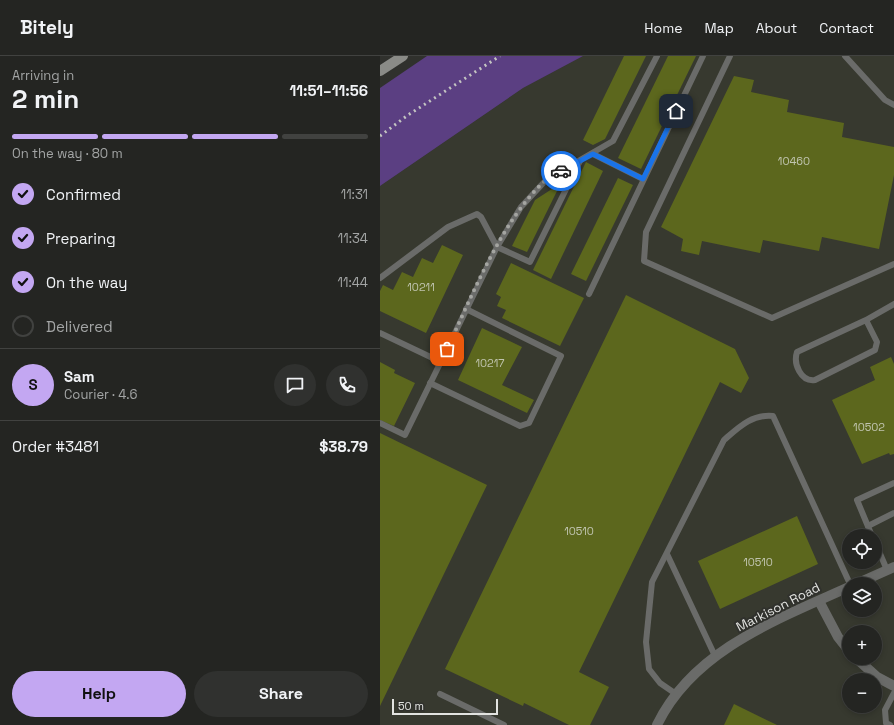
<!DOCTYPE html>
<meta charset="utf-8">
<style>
:root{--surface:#242522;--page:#30312f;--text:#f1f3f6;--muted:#a3a5a5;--line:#414240;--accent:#c3a7f2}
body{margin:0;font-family:"Space Grotesk",sans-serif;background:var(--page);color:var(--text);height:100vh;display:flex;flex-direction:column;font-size:15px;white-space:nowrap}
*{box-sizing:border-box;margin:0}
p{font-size:13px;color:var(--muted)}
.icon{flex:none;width:22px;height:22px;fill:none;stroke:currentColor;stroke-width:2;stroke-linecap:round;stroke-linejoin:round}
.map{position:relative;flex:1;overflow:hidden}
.panel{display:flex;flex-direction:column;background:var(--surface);width:380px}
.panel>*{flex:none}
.tools{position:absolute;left:462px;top:473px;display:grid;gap:8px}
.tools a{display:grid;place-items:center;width:40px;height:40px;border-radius:50%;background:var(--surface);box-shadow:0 2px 6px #0003,0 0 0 1px var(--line);font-size:20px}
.scale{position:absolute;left:12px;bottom:10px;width:106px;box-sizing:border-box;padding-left:4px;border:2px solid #e2e3e0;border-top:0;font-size:11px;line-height:14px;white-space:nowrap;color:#e2e3e0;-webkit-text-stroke:3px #30312d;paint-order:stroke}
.pin{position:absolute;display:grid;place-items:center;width:34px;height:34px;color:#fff;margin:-17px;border-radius:8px;box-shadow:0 2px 6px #0006}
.courier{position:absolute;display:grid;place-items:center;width:40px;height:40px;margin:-20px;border:3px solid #1a73e8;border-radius:50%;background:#fff;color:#222;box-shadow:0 1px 5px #0007}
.headline em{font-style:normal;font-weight:800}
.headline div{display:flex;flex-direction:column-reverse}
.headline{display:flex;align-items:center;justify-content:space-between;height:68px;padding:0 12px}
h1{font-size:26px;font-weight:800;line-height:30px}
.bar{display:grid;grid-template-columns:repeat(4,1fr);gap:6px 4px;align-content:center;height:48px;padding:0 12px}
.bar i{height:5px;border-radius:3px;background:var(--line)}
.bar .selected{background:var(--accent)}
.bar p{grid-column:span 4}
.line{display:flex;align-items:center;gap:10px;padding:0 12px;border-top:1px solid var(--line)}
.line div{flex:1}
.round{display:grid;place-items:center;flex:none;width:42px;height:42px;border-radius:21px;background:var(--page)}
ol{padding:0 12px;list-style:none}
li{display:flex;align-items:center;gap:12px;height:44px}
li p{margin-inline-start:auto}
li .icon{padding:4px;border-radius:50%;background:var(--accent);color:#111;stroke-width:4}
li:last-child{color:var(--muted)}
li i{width:22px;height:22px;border:2px solid var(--line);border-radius:50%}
.action{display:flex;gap:8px;margin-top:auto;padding:8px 12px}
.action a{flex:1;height:46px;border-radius:24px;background:var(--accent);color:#111;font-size:16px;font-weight:800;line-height:46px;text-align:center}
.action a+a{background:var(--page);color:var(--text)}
header{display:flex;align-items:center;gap:24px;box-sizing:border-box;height:56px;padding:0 20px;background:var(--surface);border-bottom:1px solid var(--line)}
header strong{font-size:19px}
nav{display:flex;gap:22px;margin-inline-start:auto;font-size:14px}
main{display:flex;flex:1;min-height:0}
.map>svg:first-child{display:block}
.built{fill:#37392f;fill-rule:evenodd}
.green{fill:#5b3f82}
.building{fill:#5c671d}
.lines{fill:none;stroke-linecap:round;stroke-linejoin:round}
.lane{stroke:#6a6b69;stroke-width:6}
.street{stroke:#6a6b69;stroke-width:10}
.secondary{stroke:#8a8b87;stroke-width:10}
.rail{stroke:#c4c5c2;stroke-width:3;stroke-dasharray:2 4;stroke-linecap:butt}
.done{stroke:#a4a5a1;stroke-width:4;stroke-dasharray:0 7.2}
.route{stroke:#1a73e8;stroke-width:5}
.labels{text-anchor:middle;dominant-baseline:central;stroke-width:4;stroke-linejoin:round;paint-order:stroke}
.number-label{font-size:11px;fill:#c0c4af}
.street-label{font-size:13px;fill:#e2e3e0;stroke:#30312d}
</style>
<header>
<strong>Bitely</strong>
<nav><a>Home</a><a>Map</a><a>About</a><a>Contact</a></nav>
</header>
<main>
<section class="panel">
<div class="headline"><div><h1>2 min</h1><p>Arriving in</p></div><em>11:51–11:56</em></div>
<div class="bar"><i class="selected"></i><i class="selected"></i><i class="selected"></i><i></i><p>On the way · 80 m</p></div>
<ol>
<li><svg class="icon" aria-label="check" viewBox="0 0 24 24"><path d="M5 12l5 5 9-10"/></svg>Confirmed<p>11:31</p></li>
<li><svg class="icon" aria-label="check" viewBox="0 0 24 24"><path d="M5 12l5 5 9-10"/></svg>Preparing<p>11:34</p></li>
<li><svg class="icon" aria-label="check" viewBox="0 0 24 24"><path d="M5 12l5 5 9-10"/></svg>On the way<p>11:44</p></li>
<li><i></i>Delivered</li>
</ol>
<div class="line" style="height:72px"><b class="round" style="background:var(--accent);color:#111">S</b><div><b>Sam</b><p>Courier · 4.6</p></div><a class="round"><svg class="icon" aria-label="chat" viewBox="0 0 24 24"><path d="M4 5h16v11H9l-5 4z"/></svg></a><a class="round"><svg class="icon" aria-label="phone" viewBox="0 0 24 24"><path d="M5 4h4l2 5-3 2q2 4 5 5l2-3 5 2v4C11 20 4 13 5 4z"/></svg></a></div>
<div class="line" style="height:52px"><div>Order #3481</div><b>$38.79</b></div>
<div class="action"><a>Help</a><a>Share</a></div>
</section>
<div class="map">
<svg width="514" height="669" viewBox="0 0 514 669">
<rect width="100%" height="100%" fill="#30312d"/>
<path class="built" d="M203,0H514V669H0V130L143,32ZM469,480H495V506H469ZM469,528H495V554H469ZM469,576H495V602H469ZM469,624H495V650H469Z"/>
<polygon class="green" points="47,0 203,0 143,32 0,130 0,32"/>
<g class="building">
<polygon points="244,0 266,0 225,83 213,89 203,84"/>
<polygon points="288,0 316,0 261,113 238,102"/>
<polygon points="354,20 374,24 371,36 409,44 407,56 464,67 462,81 514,91 514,119 499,193 442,181 439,195 383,184 380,197 322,185 319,199 301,195 303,183 281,171"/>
<polygon points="206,106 223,115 171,223 153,214"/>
<polygon points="238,122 253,129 206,225 191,218"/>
<polygon points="175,131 178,133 147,196 132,190 155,144"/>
<polygon points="62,189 83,199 46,277 0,255 0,235 3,229 13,234 22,216 33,221 42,202 53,207"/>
<polygon points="131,207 204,242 180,290 122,262 126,254 117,250 121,241 116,238"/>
<polygon points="246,239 355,293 369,322 361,337 340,326 199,616 229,631 210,669 189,669 144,647 143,650 65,613"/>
<polygon points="102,272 142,291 122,329 154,344 147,357 78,324"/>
<polygon points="511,301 514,308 514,398 510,399 509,397 482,408 452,344 495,324 490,311"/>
<polygon points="0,306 15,314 14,317 35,327 14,370 0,364"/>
<polygon points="0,377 107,429 0,650"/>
<polygon points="417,460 438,508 340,553 318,505"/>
<polygon points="354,648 397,669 344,669"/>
</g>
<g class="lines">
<g class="lane">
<polyline points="350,0 266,176 264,205 392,262 514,208"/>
<polyline points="465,0 505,44 514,49"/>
<polyline points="213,98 263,123"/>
<polyline points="200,105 150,206 117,191 141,151 167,123 233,85 277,0"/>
<polyline points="0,222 68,171 97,158 101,161 117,191 25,379 0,367"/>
<polyline points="209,238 323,0"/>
<path d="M486,264L497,286L495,294L435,324C421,326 413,308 417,296L486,264L514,248"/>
<polyline points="0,277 61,306"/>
<polyline points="50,327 140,370 149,367 181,300 86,253"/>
<polyline points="488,470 514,457"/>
<polyline points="492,480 477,444 514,427"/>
<polyline points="495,486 507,514"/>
<polyline points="287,498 335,600"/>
<polyline points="60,638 124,669"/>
<path d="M296,638L280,627L269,613L266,586L272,526L344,384C359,371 372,358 393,360L470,528"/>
<polyline points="510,669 506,667 505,654 514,637"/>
</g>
<g class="street">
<polyline points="476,528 514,511"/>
<polyline points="439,545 458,581 469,595"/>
<polyline points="476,602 497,621 514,630"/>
<path d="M277,669C313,594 398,563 469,531"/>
</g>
<polyline class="secondary" points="0,15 23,0"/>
<polyline class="rail" points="0,80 28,59 120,0"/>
</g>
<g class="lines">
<path class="done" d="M67,293C92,240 122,163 166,124C170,120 176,118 181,115"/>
<polyline class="route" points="181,115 213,98 263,123 296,55"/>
</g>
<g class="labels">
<g class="number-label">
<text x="414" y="105">10460</text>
<text x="41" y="231">10211</text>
<text x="110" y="307">10217</text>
<text x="489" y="371">10502</text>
<text x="199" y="475">10510</text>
<text x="378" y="506">10510</text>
</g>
<g class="street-label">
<text transform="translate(398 551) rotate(-27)">Markison Road</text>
</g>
</g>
</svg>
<div class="tools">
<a><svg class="icon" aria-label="locate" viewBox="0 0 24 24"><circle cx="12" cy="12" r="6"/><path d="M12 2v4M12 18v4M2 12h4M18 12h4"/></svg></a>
<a><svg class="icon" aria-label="layers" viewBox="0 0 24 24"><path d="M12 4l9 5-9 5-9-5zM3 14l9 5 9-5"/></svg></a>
<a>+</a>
<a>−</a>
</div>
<div class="scale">50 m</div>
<div class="pin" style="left:67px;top:293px;background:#ea580c"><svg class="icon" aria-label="bag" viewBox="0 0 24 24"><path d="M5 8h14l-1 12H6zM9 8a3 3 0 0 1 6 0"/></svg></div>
<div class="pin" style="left:296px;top:55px;background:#1f2937"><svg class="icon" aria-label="home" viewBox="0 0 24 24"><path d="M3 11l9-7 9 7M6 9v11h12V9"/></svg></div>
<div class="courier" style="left:181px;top:115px"><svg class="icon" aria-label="car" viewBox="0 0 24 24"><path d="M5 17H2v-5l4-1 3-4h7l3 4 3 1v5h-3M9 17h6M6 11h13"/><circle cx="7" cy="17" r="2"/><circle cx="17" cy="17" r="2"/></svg></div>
</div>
</main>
